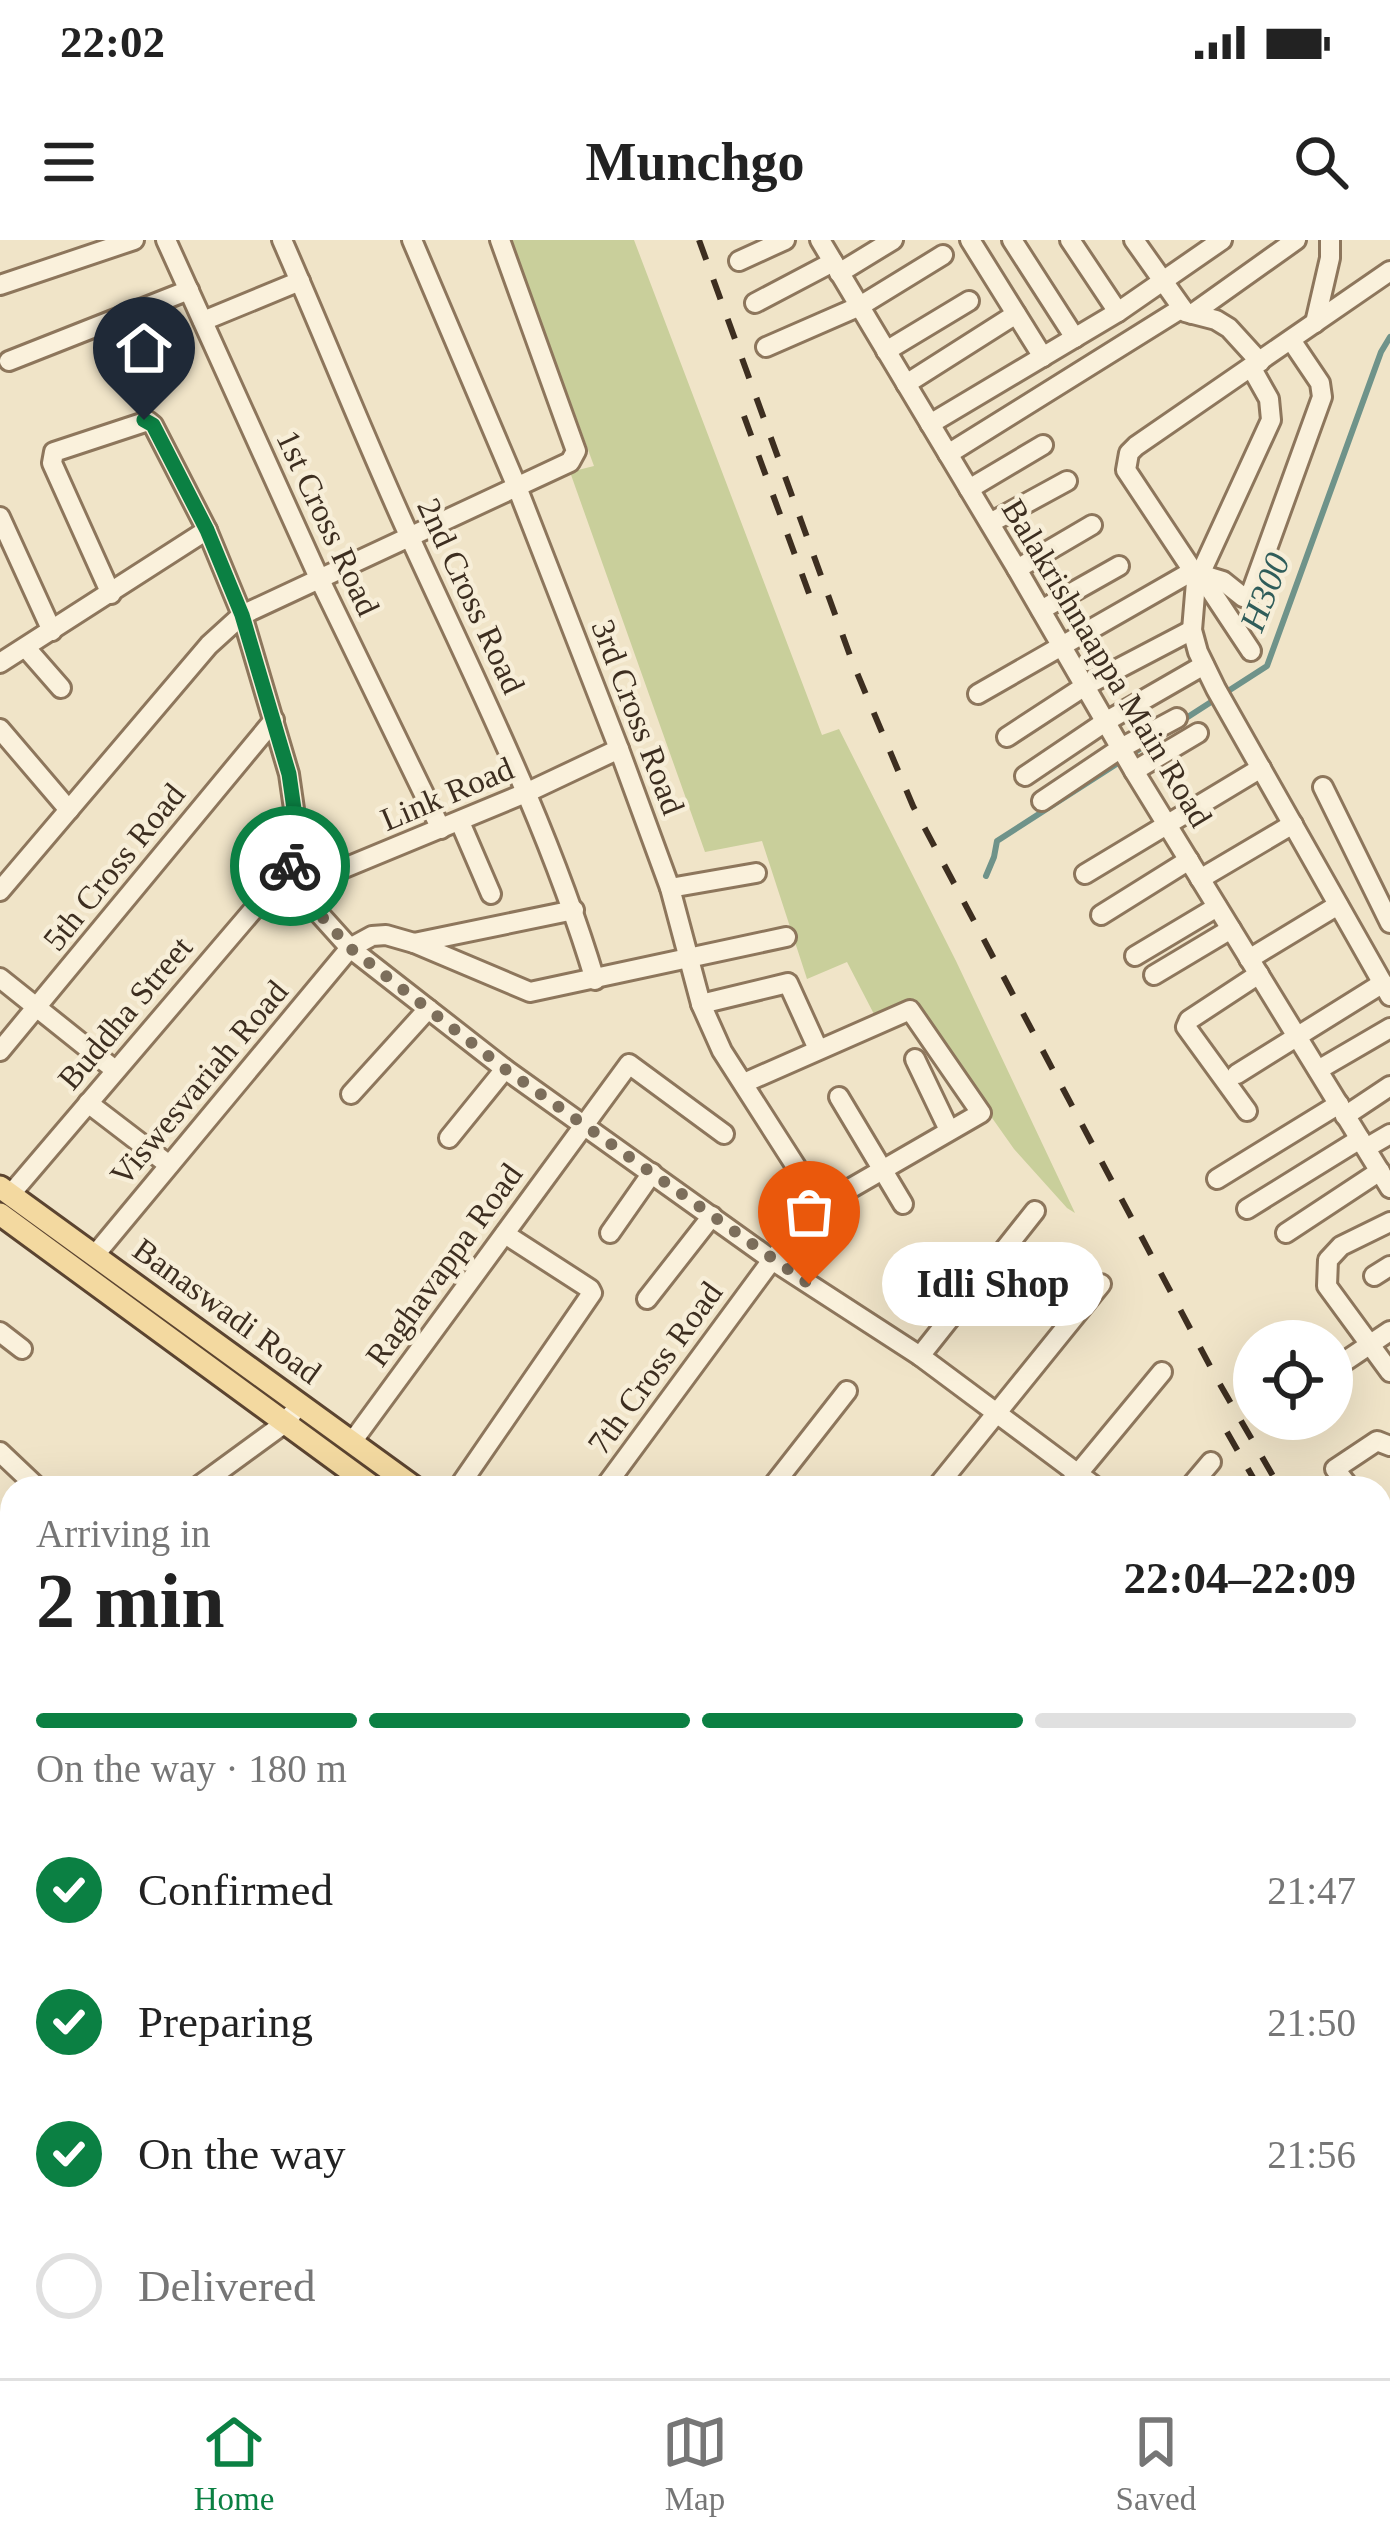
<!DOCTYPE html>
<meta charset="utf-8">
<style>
:root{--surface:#fff;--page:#f2f2f2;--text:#222;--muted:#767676;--line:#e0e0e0;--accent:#0b8043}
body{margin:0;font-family:"Times New Roman",serif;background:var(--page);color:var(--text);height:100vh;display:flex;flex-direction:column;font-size:45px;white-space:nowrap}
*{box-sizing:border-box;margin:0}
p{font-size:39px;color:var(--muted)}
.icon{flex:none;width:66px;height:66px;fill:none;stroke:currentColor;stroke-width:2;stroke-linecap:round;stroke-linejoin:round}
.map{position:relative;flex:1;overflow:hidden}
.panel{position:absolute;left:0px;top:1236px;width:1392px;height:903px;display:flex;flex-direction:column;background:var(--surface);border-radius:36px 36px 0 0;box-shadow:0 12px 48px #0002}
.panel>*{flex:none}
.controls{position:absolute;left:1233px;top:1080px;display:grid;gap:24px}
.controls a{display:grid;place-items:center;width:120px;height:120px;border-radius:50%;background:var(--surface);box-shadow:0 12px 48px #0002;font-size:60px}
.pin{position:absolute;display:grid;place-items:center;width:102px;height:102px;color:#fff;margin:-123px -51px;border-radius:50% 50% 50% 0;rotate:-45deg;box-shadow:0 0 12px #0007}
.pin .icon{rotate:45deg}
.courier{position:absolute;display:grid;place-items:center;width:120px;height:120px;margin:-60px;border:9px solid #0b8043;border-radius:50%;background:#fff;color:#222;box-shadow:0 3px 15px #0007}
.bubble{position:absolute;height:84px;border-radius:42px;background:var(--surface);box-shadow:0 12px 48px #0002;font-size:39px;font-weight:700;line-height:84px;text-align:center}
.head em{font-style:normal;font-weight:700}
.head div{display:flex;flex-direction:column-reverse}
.head{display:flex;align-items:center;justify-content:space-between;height:204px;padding:0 36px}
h1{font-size:78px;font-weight:700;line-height:90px}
.bar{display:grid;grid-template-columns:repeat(4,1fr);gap:18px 12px;align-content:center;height:144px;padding:0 36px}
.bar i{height:15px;border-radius:9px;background:var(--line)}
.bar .on{background:var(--accent)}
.bar p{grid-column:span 4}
ol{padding:0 36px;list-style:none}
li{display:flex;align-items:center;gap:36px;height:132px}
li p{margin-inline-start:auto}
li .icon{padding:12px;border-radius:50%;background:var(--accent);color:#fff;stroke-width:4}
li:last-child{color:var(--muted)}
li i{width:66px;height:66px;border:6px solid var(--line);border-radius:50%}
.status{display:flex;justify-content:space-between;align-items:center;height:84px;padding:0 60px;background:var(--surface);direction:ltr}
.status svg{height:33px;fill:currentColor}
header{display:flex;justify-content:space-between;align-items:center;height:156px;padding:0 36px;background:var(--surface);font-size:54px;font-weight:700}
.menu{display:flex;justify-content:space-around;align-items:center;height:168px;border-top:3px solid var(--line);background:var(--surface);font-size:33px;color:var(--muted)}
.menu a{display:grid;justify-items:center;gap:6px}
.menu .on{color:var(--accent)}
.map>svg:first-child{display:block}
.green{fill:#c9cf9b}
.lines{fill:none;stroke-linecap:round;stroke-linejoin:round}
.stream{stroke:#6f938a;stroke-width:6}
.minor-casing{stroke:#8d765c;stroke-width:24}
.major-casing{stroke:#5b4430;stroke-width:27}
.minor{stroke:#faf1dc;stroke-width:18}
.major{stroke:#f3d9a0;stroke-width:21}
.rail{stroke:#3d2e20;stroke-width:6;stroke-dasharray:21 21;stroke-linecap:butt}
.done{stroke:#7c6e5b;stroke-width:12;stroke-dasharray:0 21.6}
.route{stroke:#0b8043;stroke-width:15}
.labels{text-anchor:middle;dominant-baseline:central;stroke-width:9;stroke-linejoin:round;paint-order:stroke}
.street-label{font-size:33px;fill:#3d2e20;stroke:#f7eed8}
.water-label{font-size:36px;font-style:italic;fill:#2f5d5a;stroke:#f7eed8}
</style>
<div class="status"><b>22:02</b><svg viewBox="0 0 49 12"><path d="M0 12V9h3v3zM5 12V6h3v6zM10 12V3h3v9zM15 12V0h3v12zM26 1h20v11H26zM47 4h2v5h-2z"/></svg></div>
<header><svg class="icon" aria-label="menu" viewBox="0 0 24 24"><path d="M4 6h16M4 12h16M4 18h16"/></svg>Munchgo<svg class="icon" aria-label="search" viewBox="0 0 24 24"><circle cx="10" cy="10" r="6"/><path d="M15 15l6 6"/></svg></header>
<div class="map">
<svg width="1390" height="2138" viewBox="0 0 1390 2138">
<rect width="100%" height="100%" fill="#f0e4c8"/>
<polygon class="green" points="511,0 634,0 822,495 839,489 956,721 1075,973 1067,968 1014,909 913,766 876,778 847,722 807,739 762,601 705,612 570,232 594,226"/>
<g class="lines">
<g class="stream">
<polyline points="1180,482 1267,426 1381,112 1390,97"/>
<polyline points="986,636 994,617 997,601 1149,503"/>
</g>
<g class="minor-casing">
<g id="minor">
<polyline points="166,0 319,338 441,589"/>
<path d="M282,0C326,100 366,202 412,302C478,446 549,587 595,740"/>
<polyline points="412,0 517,247 619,509 670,648 701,764 722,811 836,989"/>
<polyline points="820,0 1017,329 1134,531 1390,948"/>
<polyline points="970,0 1043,117"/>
<polyline points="1012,0 1075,98"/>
<polyline points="1070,0 1118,72"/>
<polyline points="1134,0 1185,72 1216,80 1229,88 1260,122"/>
<polyline points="739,21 785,0"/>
<polyline points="1390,31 1136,206 1129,213 1126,230 1189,325 1196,342 1192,390 1198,412 1216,449 1390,756"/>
<polyline points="839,33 893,0"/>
<polyline points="0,45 134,0"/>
<polyline points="755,63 833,22"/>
<polyline points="1192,74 1296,0"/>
<polyline points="203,81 300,41"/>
<polyline points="1315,83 1330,18 1330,0"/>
<polyline points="766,107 860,66 943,15"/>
<polyline points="886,111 969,61"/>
<polyline points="9,121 189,50"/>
<polyline points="906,144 1016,74"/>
<polyline points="930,184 1118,72 1222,0"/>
<polyline points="948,214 1182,68"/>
<polyline points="969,249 1043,205"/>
<polyline points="0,277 52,391"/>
<polyline points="990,283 1067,241"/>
<polyline points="1017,329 1092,285"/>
<polyline points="1200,334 1223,341 1243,357 1247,358 1251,353 1322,157 1320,143 1291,100"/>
<polyline points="1200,334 1251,411"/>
<polyline points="1197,341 1271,180 1269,159 1251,127"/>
<polyline points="111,354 52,223 54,212 148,181 153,185 207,290 242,375 289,534 296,583 288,634 296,648 350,708 505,829 772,1020 920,1116 1097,1248"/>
<polyline points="1041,370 1119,326"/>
<polyline points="26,408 61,448"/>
<polyline points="0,423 207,290"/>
<polyline points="978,454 1191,332"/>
<polyline points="0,489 69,570"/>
<polyline points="1007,497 1085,446 1192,390"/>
<polyline points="1134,531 1198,493"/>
<polyline points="1025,536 1105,482 1204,425"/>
<polyline points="1323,547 1390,683"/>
<polyline points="1042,561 1121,508 1177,478"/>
<polyline points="460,582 491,654"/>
<polyline points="1085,634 1261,528"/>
<polyline points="1200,639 1293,584"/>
<polyline points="296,648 528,552 619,509"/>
<polyline points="670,648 756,633"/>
<polyline points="0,651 209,405 242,375 570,222 576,211 500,0"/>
<polyline points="1101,675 1189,620"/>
<polyline points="414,703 574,670"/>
<polyline points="1135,716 1217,667"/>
<polyline points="1249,719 1338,665"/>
<polyline points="1154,735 1231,689"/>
<polyline points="0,738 115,830"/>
<polyline points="701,764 788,743 818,809"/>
<polyline points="0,811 274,480"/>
<polyline points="915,819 949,890"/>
<polyline points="1318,830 1390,788"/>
<polyline points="1237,834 1383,743"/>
<polyline points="351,854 428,769"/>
<polyline points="839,857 903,964"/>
<polyline points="88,863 169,925"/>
<polyline points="1247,871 1186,787 1189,780 1259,734"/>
<polyline points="1345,876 1390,846"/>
<polyline points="449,898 505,829"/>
<polyline points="1366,908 1390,894"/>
<polyline points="1217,939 1339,864"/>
<polyline points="10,955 277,642 288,634"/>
<polyline points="1247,969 1360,899"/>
<polyline points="1390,982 1341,1006 1328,1020 1327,1046 1390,1132"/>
<polyline points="610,993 652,933"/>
<polyline points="1286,993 1380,931"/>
<polyline points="94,1016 350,708 372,696 386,695 414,703 530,752 786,697"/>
<polyline points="1374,1036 1390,1026"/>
<polyline points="647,1059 712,976"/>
<polyline points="0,1092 22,1109"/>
<polyline points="920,1116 1035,971"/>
<polyline points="1332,1130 1390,1091"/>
<polyline points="352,1202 629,824 724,894"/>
<polyline points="0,1212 38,1248"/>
<polyline points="196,1248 285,1183 292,1174"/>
<polyline points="458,1248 592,1053 590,1049 505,994"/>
<polyline points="604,1248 772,1020 820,966 981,873 910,770 744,843"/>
<polyline points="771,1248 847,1151"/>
<polyline points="936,1248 1101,1044"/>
<polyline points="1066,1248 1162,1132"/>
<polyline points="1189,1248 1211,1222"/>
<polyline points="1350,1248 1335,1229 1377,1201 1390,1206"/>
<polyline points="1380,1284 1390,1296"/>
<polyline points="0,1395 12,1387"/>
<polyline points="1380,1489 1388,1477"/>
<polyline points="1380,1677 1390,1662"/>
<polyline points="1380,1730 1390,1732"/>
<polyline points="1380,2054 1390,2045"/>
<polyline points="1285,2138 1297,2127"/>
</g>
</g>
<g class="major-casing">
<g id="major">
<polyline points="0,947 415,1248"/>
<polyline points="0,974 374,1248"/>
<polyline points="1380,1700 1390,1702"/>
</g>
</g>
<use href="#minor" class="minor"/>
<use href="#major" class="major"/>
<g class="rail">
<polyline points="699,0 852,421 913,566 1218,1141 1280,1248"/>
<polyline points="744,176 814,367"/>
<polyline points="1227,1192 1259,1248"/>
<polyline points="1380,1387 1390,1398"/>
<polyline points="1380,1424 1390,1435"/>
</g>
</g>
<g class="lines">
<polyline class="done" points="290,626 288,634 296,648 350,708 505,829 809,1044"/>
<polyline class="route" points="144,180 153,185 207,290 242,375 289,534 296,583 290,626"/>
</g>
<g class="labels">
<g class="street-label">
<text transform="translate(328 283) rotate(65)">1st Cross Road</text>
<text transform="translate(471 356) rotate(65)">2nd Cross Road</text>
<text transform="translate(1107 423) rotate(59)">Balakrishnaappa Main Road</text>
<text transform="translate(638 477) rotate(69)">3rd Cross Road</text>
<text transform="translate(447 554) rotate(-23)">Link Road</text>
<text transform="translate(114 627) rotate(-51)">5th Cross Road</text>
<text transform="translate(125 773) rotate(-50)">Buddha Street</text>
<text transform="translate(199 843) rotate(-50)">Viswesvariah Road</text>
<text transform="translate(444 1025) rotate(-54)">Raghavappa Road</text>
<text transform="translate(227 1071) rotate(36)">Banaswadi Road</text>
<text transform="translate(655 1128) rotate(-54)">7th Cross Road</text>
</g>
<g class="water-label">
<text transform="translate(1265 352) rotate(-69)">H300</text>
</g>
</g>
</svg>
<div class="controls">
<a><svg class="icon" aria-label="locate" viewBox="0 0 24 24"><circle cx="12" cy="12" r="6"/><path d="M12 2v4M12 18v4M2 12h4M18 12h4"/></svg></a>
</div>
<div class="pin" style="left:809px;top:1044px;background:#ea580c"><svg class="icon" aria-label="bag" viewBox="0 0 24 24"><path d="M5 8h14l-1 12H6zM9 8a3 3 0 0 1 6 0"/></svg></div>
<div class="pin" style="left:144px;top:180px;background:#1f2937"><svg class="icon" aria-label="home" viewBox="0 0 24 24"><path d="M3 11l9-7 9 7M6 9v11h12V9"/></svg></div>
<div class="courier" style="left:290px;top:626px"><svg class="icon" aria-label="bike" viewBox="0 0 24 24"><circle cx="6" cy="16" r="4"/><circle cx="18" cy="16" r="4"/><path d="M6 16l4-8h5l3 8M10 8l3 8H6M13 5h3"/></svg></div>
<div class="bubble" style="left:882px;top:1002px;width:222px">Idli Shop</div>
<section class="panel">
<div class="head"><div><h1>2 min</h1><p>Arriving in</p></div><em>22:04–22:09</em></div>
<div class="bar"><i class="on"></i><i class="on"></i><i class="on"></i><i></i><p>On the way · 180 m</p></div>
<ol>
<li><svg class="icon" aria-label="check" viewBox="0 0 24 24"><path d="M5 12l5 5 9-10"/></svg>Confirmed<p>21:47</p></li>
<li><svg class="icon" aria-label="check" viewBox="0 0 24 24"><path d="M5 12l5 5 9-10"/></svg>Preparing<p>21:50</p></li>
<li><svg class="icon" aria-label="check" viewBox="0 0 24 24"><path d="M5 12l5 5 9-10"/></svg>On the way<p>21:56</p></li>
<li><i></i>Delivered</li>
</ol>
</section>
</div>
<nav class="menu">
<a class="on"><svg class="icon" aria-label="home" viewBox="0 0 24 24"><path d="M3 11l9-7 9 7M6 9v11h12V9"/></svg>Home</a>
<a><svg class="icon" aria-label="map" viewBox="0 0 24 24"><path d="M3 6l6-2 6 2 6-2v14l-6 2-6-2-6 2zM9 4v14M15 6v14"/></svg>Map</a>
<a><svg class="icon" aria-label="saved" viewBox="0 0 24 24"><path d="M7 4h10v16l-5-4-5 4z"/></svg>Saved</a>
</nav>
